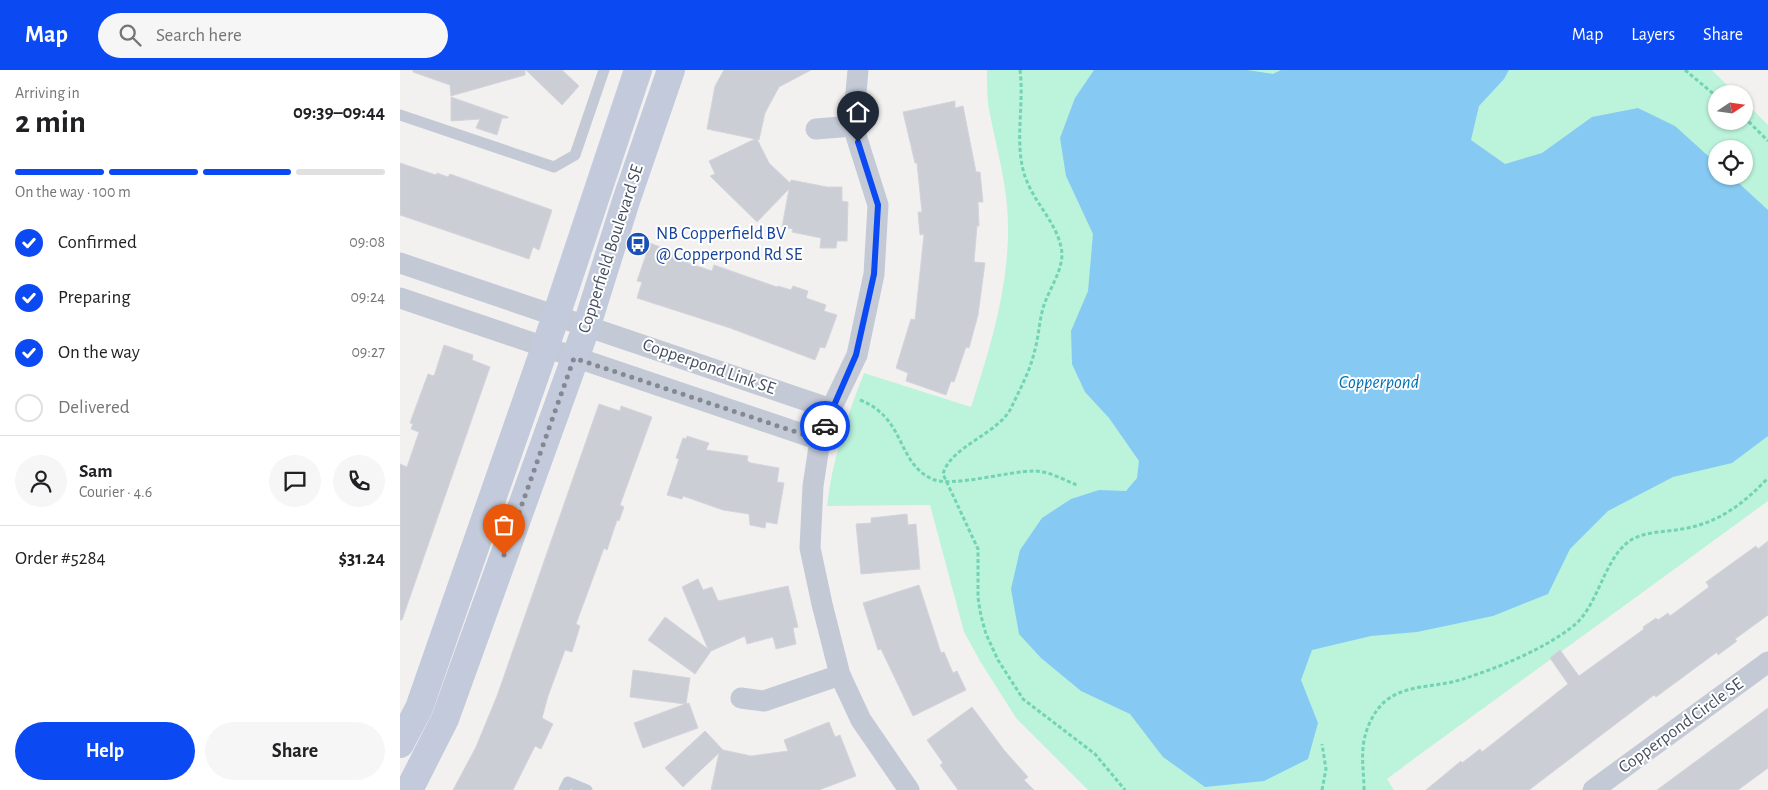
<!DOCTYPE html>
<meta charset="utf-8">
<style>
:root{--surface:#fff;--page:#f6f6f6;--text:#202124;--muted:#757577;--line:#e0e0e0;--accent:#0b49f2}
body{margin:0;font-family:"Alegreya Sans",sans-serif;background:var(--page);color:var(--text);height:100vh;display:flex;flex-direction:column;font-size:19px;white-space:nowrap}
*{box-sizing:border-box;margin:0}
p{font-size:16px;color:var(--muted)}
.icon{flex:none;width:28px;height:28px;fill:none;stroke:currentColor;stroke-width:2;stroke-linecap:round;stroke-linejoin:round}
.map{position:relative;flex:1;overflow:hidden}
.panel{display:flex;flex-direction:column;background:var(--surface);width:400px}
.panel>*{flex:none}
.needle{width:32px;rotate:77deg}
.fabs{position:absolute;left:1308px;top:15px;display:grid;gap:10px}
.fabs a{display:grid;place-items:center;width:45px;height:45px;border-radius:50%;background:var(--surface);box-shadow:0 1px 4px #0004;font-size:25px}
.pin{position:absolute;display:grid;place-items:center;width:42px;height:42px;color:#fff;margin:-51px -21px;border-radius:50% 50% 50% 0;rotate:-45deg;box-shadow:0 0 5px #0007}
.pin .icon{rotate:45deg}
.courier{position:absolute;display:grid;place-items:center;width:50px;height:50px;margin:-25px;border:4px solid #0b49f2;border-radius:50%;background:#fff;color:#222;box-shadow:0 1px 6px #0007}
.summary em{font-style:normal;font-weight:600}
.summary div{display:flex;flex-direction:column-reverse}
.summary{display:flex;align-items:center;justify-content:space-between;height:85px;padding:0 15px}
h1{font-size:32px;font-weight:600;line-height:38px}
.bar{display:grid;grid-template-columns:repeat(4,1fr);gap:8px 5px;align-content:center;height:60px;padding:0 15px}
.bar i{height:6px;border-radius:4px;background:var(--line)}
.bar .on{background:var(--accent)}
.bar p{grid-column:span 4}
.line{display:flex;align-items:center;gap:12px;padding:0 15px;border-top:1px solid var(--line)}
.line div{flex:1}
.round{display:grid;place-items:center;flex:none;width:52px;height:52px;border-radius:26px;background:var(--page)}
ol{padding:0 15px;list-style:none}
li{display:flex;align-items:center;gap:15px;height:55px}
li p{margin-inline-start:auto}
li .icon{padding:5px;border-radius:50%;background:var(--accent);color:#fff;stroke-width:4}
li:last-child{color:var(--muted)}
li i{width:28px;height:28px;border:2px solid var(--line);border-radius:50%}
.action{display:flex;gap:10px;margin-top:auto;padding:10px 15px}
.action a{flex:1;height:58px;border-radius:30px;background:var(--accent);color:#fff;font-size:20px;font-weight:600;line-height:58px;text-align:center}
.action a+a{background:var(--page);color:var(--text)}
header{display:flex;align-items:center;gap:30px;box-sizing:border-box;height:70px;padding:0 25px;background:var(--accent);color:#fff}
header strong{font-size:24px}
nav{display:flex;gap:28px;margin-inline-start:auto;font-size:18px}
.search{width:350px;height:45px;background:var(--page);display:flex;align-items:center;gap:12px;box-sizing:border-box;padding:0 18px;border-radius:28px;color:var(--muted);font-size:19px}
main{display:flex;flex:1;min-height:0}
.map>svg:first-child{display:block}
.green{fill:#bcf3db;fill-rule:evenodd}
.water{fill:#86caf3}
.building{fill:#ccced6;stroke:#d4d5dc}
.lines{fill:none;stroke-linecap:round;stroke-linejoin:round}
.path{stroke:#71d4b4;stroke-width:3;stroke-dasharray:4 2.5;stroke-linecap:butt}
.lane{stroke:#c3cad6;stroke-width:11}
.street{stroke:#c3cad6;stroke-width:21}
.secondary{stroke:#c2cadb;stroke-width:28}
.done{stroke:#838892;stroke-width:5;stroke-dasharray:0 9}
.route{stroke:#0b49f2;stroke-width:6}
.labels{text-anchor:middle;dominant-baseline:central;stroke-width:4;stroke-linejoin:round;paint-order:stroke}
.transit-label{font-size:18px;fill:#164399;stroke:#fff;text-anchor:start}
.street-label{font-size:18px;fill:#475060;stroke:#fff}
.water-label{font-size:19px;font-style:italic;fill:#0173b8;stroke:#fff}
</style>
<header>
<strong>Map</strong>
<div class="search"><svg class="icon" aria-label="search" viewBox="0 0 24 24"><circle cx="10" cy="10" r="6"/><path d="M15 15l6 6"/></svg>Search here</div>
<nav><a>Map</a><a>Layers</a><a>Share</a></nav>
</header>
<main>
<section class="panel">
<div class="summary"><div><h1>2 min</h1><p>Arriving in</p></div><em>09:39–09:44</em></div>
<div class="bar"><i class="on"></i><i class="on"></i><i class="on"></i><i></i><p>On the way · 100 m</p></div>
<ol>
<li><svg class="icon" aria-label="check" viewBox="0 0 24 24"><path d="M5 12l5 5 9-10"/></svg>Confirmed<p>09:08</p></li>
<li><svg class="icon" aria-label="check" viewBox="0 0 24 24"><path d="M5 12l5 5 9-10"/></svg>Preparing<p>09:24</p></li>
<li><svg class="icon" aria-label="check" viewBox="0 0 24 24"><path d="M5 12l5 5 9-10"/></svg>On the way<p>09:27</p></li>
<li><i></i>Delivered</li>
</ol>
<div class="line" style="height:90px"><a class="round"><svg class="icon" aria-label="person" viewBox="0 0 24 24"><circle cx="12" cy="8" r="4"/><path d="M4 21q1-7 8-7t8 7"/></svg></a><div><b>Sam</b><p>Courier · 4.6</p></div><a class="round"><svg class="icon" aria-label="chat" viewBox="0 0 24 24"><path d="M4 5h16v11H9l-5 4z"/></svg></a><a class="round"><svg class="icon" aria-label="phone" viewBox="0 0 24 24"><path d="M5 4h4l2 5-3 2q2 4 5 5l2-3 5 2v4C11 20 4 13 5 4z"/></svg></a></div>
<div class="line" style="height:65px"><div>Order #5284</div><b>$31.24</b></div>
<div class="action"><a>Help</a><a>Share</a></div>
</section>
<div class="map">
<svg width="1368" height="720" viewBox="0 0 1368 720">
<rect width="100%" height="100%" fill="#f3f1f0"/>
<path class="green" d="M587,0H1312L1336,24H1316V51H1344V31L1368,55V431L1015,688L987,709L994,720H688L616,648L580,591L564,562L530,435L427,436C432,390 447,346 464,303L571,337C592,272 613,205 607,136C604,101 594,68 588,34C587,23 587,11 587,0ZM1316,79H1344V106H1316Z"/>
<polygon class="water" points="694,0 847,0 873,4 881,0 1109,0 1104,9 1079,36 1071,70 1105,94 1142,83 1192,47 1238,38 1275,56 1316,93 1316,106 1331,106 1368,140 1368,366 1332,393 1273,407 1208,441 1170,479 1148,524 1093,546 1017,562 971,566 912,580 901,610 918,653 908,689 864,711 805,717 763,687 730,644 681,621 641,588 619,564 611,519 620,480 642,448 671,429 699,420 726,421 737,408 739,391 709,348 685,322 672,294 671,261 688,221 693,164 666,106 660,68 675,28"/>
<g class="building">
<polygon points="13,0 125,0 125,5 51,26 50,15 13,2"/>
<polygon points="126,0 162,0 179,16 162,35"/>
<polygon points="324,0 411,0 379,17 365,43 359,70 357,69 369,93 390,113 391,110 427,117 442,117 442,131 448,132 447,171 437,171 436,178 420,178 421,168 392,162 393,159 382,157 389,119 357,152 310,106 315,104 309,91 355,69 307,59 315,16"/>
<polygon points="51,27 108,47 108,48 102,48 97,65 76,58 80,49 51,51"/>
<polygon points="555,31 555,38 563,36 576,102 580,102 583,132 578,132 579,156 577,156 574,192 585,193 578,245 569,278 566,277 554,312 551,311 546,325 506,311 508,303 496,298 511,249 515,250 524,164 520,165 518,142 522,142 517,93 515,93 503,42"/>
<polygon points="0,93 36,105 37,103 48,107 50,104 152,140 139,180 133,177 129,189 0,145"/>
<polygon points="250,173 275,183 273,188 312,201 314,195 377,217 378,216 391,220 393,216 408,221 406,228 426,235 424,241 437,245 425,278 420,277 415,290 330,258 237,228 242,212 237,211"/>
<polygon points="44,275 73,285 72,290 90,297 2,550 0,550 0,394 7,397 19,362 11,359 13,354 10,353 28,304 34,306"/>
<polygon points="199,334 220,341 221,336 252,347 220,435 224,437 219,451 217,450 207,480 204,478 176,554 180,556 172,582 165,580 148,626 142,648 153,654 141,679 135,676 113,720 53,720 76,677 97,626"/>
<polygon points="287,366 309,373 306,380 348,386 347,391 351,393 379,398 377,412 384,413 377,454 366,452 365,458 350,455 349,444 323,440 283,426 282,429 267,425 279,389 276,388 283,368 286,369"/>
<polygon points="507,444 508,455 516,454 520,499 461,504 456,454 471,453 471,448"/>
<polygon points="1368,471 1368,545 1335,569 1337,571 1318,585 1317,582 1256,627 1254,625 1129,720 1026,720 1061,691 1062,693 1080,679 1082,682 1168,614 1150,588 1160,580 1179,606 1244,559 1243,557 1256,548 1258,550 1268,543 1270,546 1309,517 1306,512 1356,476 1358,479"/>
<polygon points="298,509 303,520 312,517 318,531 388,516 398,557 393,558 396,574 376,579 373,567 347,574 345,566 311,581 295,604 248,570 265,547 308,579 282,517"/>
<polygon points="519,515 541,583 544,582 553,603 557,601 566,620 513,646 481,579 478,580 463,533"/>
<polygon points="233,600 290,608 286,634 289,633 298,658 243,678 234,653 285,634 230,627"/>
<polygon points="572,637 604,680 628,707 624,710 634,720 558,720 540,695 543,693 527,670"/>
<polygon points="1368,638 1368,698 1338,720 1257,720"/>
<polygon points="429,652 435,667 440,665 456,706 419,720 311,720 319,683 283,717 265,698 305,661 323,680 351,686 388,681 384,670"/>
</g>
<g class="lines">
<g class="path">
<path d="M620,0C624,31 616,64 622,95C628,128 655,148 661,177C666,196 650,217 644,235C639,250 639,267 634,283C630,301 620,319 612,336C600,364 551,375 543,404L578,479V528L581,546L586,564L598,590L623,629L695,684L725,720"/>
<polyline points="1285,0 1316,26"/>
<polyline points="1344,47 1368,71"/>
<path d="M460,330C506,348 496,392 532,409C551,418 608,401 634,401C649,401 664,410 677,415"/>
<polyline points="922,720 926,699 922,674"/>
<path d="M964,720C964,698 959,679 968,657C986,610 1025,621 1063,609C1100,597 1142,580 1172,557C1199,537 1203,488 1231,470C1246,461 1266,462 1282,459C1319,453 1343,434 1368,408"/>
</g>
<g class="lane">
<polyline points="0,45 154,97 175,85 204,0"/>
<polyline points="164,720 168,712 187,720"/>
</g>
<g class="street">
<polyline points="458,0 453,56 478,135 474,204 457,285 431,339 420,370 413,416 410,478 422,534 440,605 461,650 509,720"/>
<polyline points="416,59 453,56"/>
<polyline points="0,193 431,339"/>
<polyline points="0,228 420,370"/>
<polyline points="341,628 364,631 440,605"/>
<polyline points="1193,720 1368,592"/>
</g>
<g class="secondary">
<polyline points="0,674 19,638 156,246 238,0"/>
<polyline points="9,720 45,649 187,255 226,131 271,0"/>
</g>
</g>
<g class="lines">
<polyline class="done" points="104,485 174,288 420,370 425,356"/>
<polyline class="route" points="425,356 456,285 474,204 478,135 458,72"/>
</g>
<defs>
<g id="bus-disc" transform="scale(1.25)"><circle r="9.5" fill="#1a4fb4" stroke="#fff"/><path d="M-5-6H5V4H4V6H2V4H-2V6H-4V4H-5ZM-3.5-4V0h7V-4ZM-3.5 1.2v1.5H-2V1.2ZM2 1.2v1.5H3.5V1.2Z" fill="#fff"/></g>
</defs>
<g fill-rule="evenodd">
<use href="#bus-disc" x="238" y="174"/>
</g>
<g class="labels">
<g class="transit-label">
<text x="256" y="164">NB Copperfield BV<tspan x="256" dy="21">@ Copperpond Rd SE</tspan></text>
</g>
<g class="street-label">
<text transform="translate(211 179) rotate(-72)">Copperfield Boulevard SE</text>
<text transform="translate(309 297) rotate(19)">Copperpond Link SE</text>
<text transform="translate(1281 656) rotate(-36)">Copperpond Circle SE</text>
</g>
<g class="water-label">
<text x="979" y="312">Copperpond</text>
</g>
</g>
</svg>
<div class="fabs">
<a><svg class="needle" viewBox="-14 -14 28 28"><path d="M0-13l5 13h-10z" fill="#e53935"/><path d="M0 13l5-13h-10z" fill="#757577"/></svg></a>
<a><svg class="icon" aria-label="locate" viewBox="0 0 24 24"><circle cx="12" cy="12" r="6"/><path d="M12 2v4M12 18v4M2 12h4M18 12h4"/></svg></a>
</div>
<div class="pin" style="left:104px;top:485px;background:#ea580c"><svg class="icon" aria-label="bag" viewBox="0 0 24 24"><path d="M5 8h14l-1 12H6zM9 8a3 3 0 0 1 6 0"/></svg></div>
<div class="pin" style="left:458px;top:72px;background:#1f2937"><svg class="icon" aria-label="home" viewBox="0 0 24 24"><path d="M3 11l9-7 9 7M6 9v11h12V9"/></svg></div>
<div class="courier" style="left:425px;top:356px"><svg class="icon" aria-label="car" viewBox="0 0 24 24"><path d="M5 17H2v-5l4-1 3-4h7l3 4 3 1v5h-3M9 17h6M6 11h13"/><circle cx="7" cy="17" r="2"/><circle cx="17" cy="17" r="2"/></svg></div>
</div>
</main>
